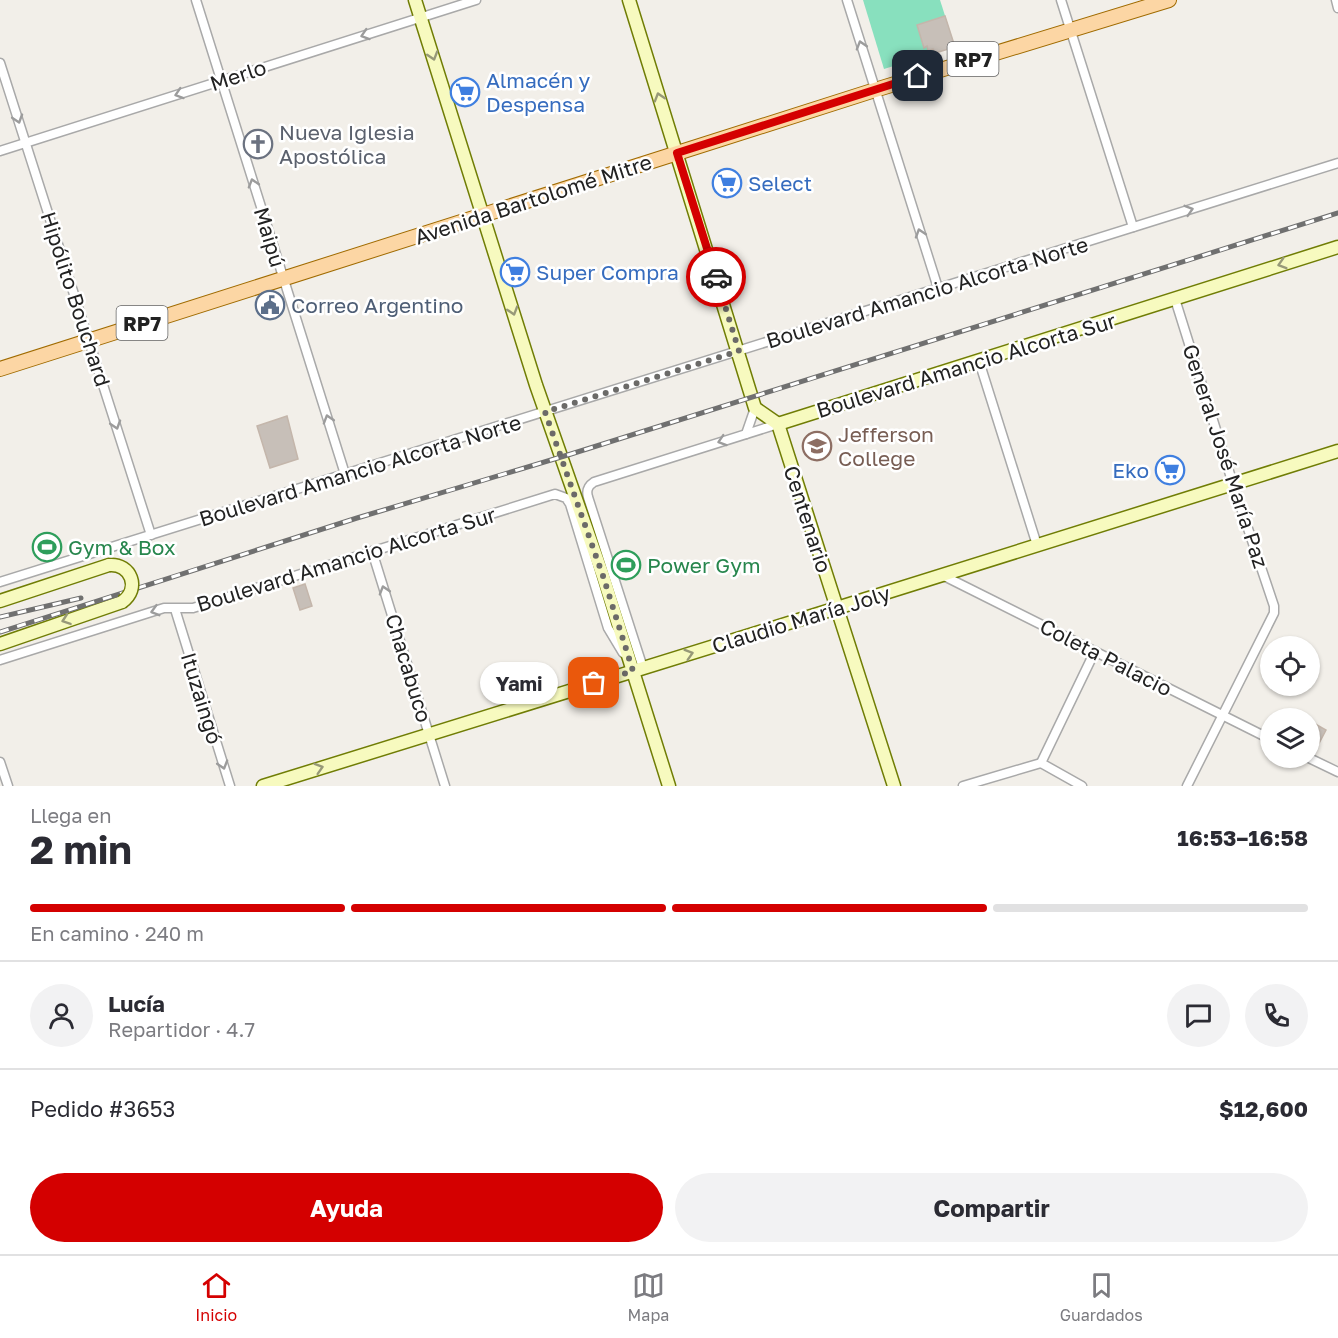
<!DOCTYPE html>
<html lang="es">
<meta charset="utf-8">
<style>
:root{--surface:#fff;--page:#f2f2f3;--text:#2b2b33;--muted:#7c7c81;--line:#e1e1e2;--accent:#d40000}
body{margin:0;font-family:"Golos Text",sans-serif;background:var(--page);color:var(--text);height:100vh;display:flex;flex-direction:column;font-size:22px;white-space:nowrap}
*{box-sizing:border-box;margin:0}
p{font-size:20px;color:var(--muted)}
.icon{flex:none;width:33px;height:33px;fill:none;stroke:currentColor;stroke-width:2;stroke-linecap:round;stroke-linejoin:round}
.map{position:relative;height:786px;overflow:hidden}
.side{display:flex;flex-direction:column;background:var(--surface);flex:1}
.side>*{flex:none}
.tools{position:absolute;left:1260px;top:636px;display:grid;gap:12px}
.tools a{display:grid;place-items:center;width:60px;height:60px;border-radius:50%;background:var(--surface);box-shadow:0 2px 4px #0004;font-size:30px}
.pin{position:absolute;display:grid;place-items:center;width:51px;height:51px;color:#fff;margin:-26px;border-radius:12px;box-shadow:0 3px 9px #0006}
.courier{position:absolute;display:grid;place-items:center;width:60px;height:60px;margin:-30px;border:4px solid #d40000;border-radius:50%;background:#fff;color:#222;box-shadow:0 2px 8px #0007}
.bubble{position:absolute;height:42px;border-radius:21px;background:var(--surface);box-shadow:0 2px 4px #0004;font-size:20px;font-weight:700;line-height:42px;text-align:center}
.overview em{font-style:normal;font-weight:700}
.overview div{display:flex;flex-direction:column-reverse}
.overview{display:flex;align-items:center;justify-content:space-between;height:102px;padding:0 30px}
h1{font-size:39px;font-weight:700;line-height:45px}
.bar{display:grid;grid-template-columns:repeat(4,1fr);gap:9px 6px;align-content:center;height:72px;padding:0 30px}
.bar i{height:8px;border-radius:4px;background:var(--line)}
.bar .on{background:var(--accent)}
.bar p{grid-column:span 4}
.line{display:flex;align-items:center;gap:15px;padding:0 30px;border-top:2px solid var(--line)}
.line div{flex:1}
.round{display:grid;place-items:center;flex:none;width:63px;height:63px;border-radius:32px;background:var(--page)}
.cta{display:flex;gap:12px;margin-top:auto;padding:12px 30px}
.cta a{flex:1;height:69px;border-radius:36px;background:var(--accent);color:#fff;font-size:24px;font-weight:700;line-height:69px;text-align:center}
.cta a+a{background:var(--page);color:var(--text)}
.tabs{display:flex;justify-content:space-around;align-items:center;height:84px;border-top:2px solid var(--line);background:var(--surface);font-size:16px;color:var(--muted)}
.tabs a{display:grid;justify-items:center;gap:3px}
.tabs .on{color:var(--accent)}
.map>svg:first-child{display:block}
.pitch{fill:#88e0be}
.building{fill:#c7bfb8;stroke:#c4b6ab;stroke-width:1.5}
.lines{fill:none;stroke-linecap:round;stroke-linejoin:round}
.street-casing{stroke:#a9a9a9;stroke-width:11}
.secondary-casing{stroke:#707d05;stroke-width:15}
.primary-casing{stroke:#a06b00;stroke-width:16}
.street{stroke:#fff;stroke-width:8}
.secondary{stroke:#f7fabf;stroke-width:12}
.primary{stroke:#fcd6a4;stroke-width:14}
.rail-casing{stroke:#707070;stroke-width:5}
.rail{stroke:#fff;stroke-width:3;stroke-dasharray:9;stroke-linecap:butt}
.secondary-bridge-casing{stroke:#707d05;stroke-width:15;stroke-linecap:butt}
.secondary-bridge{stroke:#f7fabf;stroke-width:12}
.oneway{stroke:#9c9c9c}
.oneway2{stroke:#979978}
.done{stroke:#6b6a68;stroke-width:6;stroke-dasharray:0 10.8}
.route{stroke:#d40000;stroke-width:8}
.labels{text-anchor:middle;dominant-baseline:central;stroke-width:5;stroke-linejoin:round;paint-order:stroke}
.shield{fill:#fff;stroke:#646464;stroke-width:1.5}
.shield-label{font-size:20px;font-weight:bold;fill:#222}
.street-label{font-size:21px;fill:#222;stroke:#fff}
.shop-label{font-size:21px;fill:#366cbe;stroke:#fff;text-anchor:start}
.worship-label{font-size:21px;fill:#5b616d;stroke:#fff;text-anchor:start}
.service-label{font-size:21px;fill:#4e5e75;stroke:#fff;text-anchor:start}
.education-label{font-size:21px;fill:#785e54;stroke:#fff;text-anchor:start}
.leisure-label{font-size:21px;fill:#27864d;stroke:#fff;text-anchor:start}
</style>
<div class="map">
<svg width="1338" height="786" viewBox="0 0 1338 786">
<rect width="100%" height="100%" fill="#f2efe9"/>
<polygon class="pitch" points="863,0 940,0 955,47 884,69"/>
<g class="building">
<polygon points="945,16 955,47 935,53 933,49 928,51 927,46 924,48 917,25"/>
<polygon points="287,416 298,459 270,468 257,426"/>
<polygon points="305,584 312,606 300,610 293,588"/>
<polygon points="1310,721 1326,730 1316,749 1310,746"/>
</g>
<g class="lines">
<g class="street-casing">
<g id="street">
<polyline points="196,0 345,474"/>
<polyline points="847,0 938,288"/>
<polyline points="1061,0 1133,227"/>
<polyline points="1336,0 1338,8"/>
<polyline points="0,63 151,535"/>
<polyline points="0,151 476,0"/>
<polyline points="1175,299 1233,484 1274,606 1274,613 1187,786"/>
<polyline points="979,361 1037,545"/>
<polyline points="746,434 755,408"/>
<polyline points="372,551 445,786"/>
<polyline points="942,575 1270,739"/>
<polyline points="0,582 1338,163"/>
<polyline points="175,609 230,786"/>
<polyline points="0,660 164,608 193,608 555,494 566,498 570,504 608,628 623,653"/>
<path d="M643,668L588,497C586,490 588,486 594,482L778,424"/>
<polyline points="1309,758 1338,772"/>
<polyline points="0,762 8,786"/>
<polyline points="963,786 1041,763"/>
<polyline points="1082,786 1041,763 1095,651"/>
</g>
</g>
<g class="secondary-casing">
<g id="secondary">
<polyline points="415,0 536,385 603,576 669,786"/>
<polyline points="629,0 755,408 778,424"/>
<polyline points="778,424 1338,247"/>
<polyline points="778,424 894,786"/>
<polyline points="0,601 109,565"/>
<polyline points="0,644 122,602"/>
<polyline points="263,786 837,608 1338,451"/>
</g>
</g>
<g class="primary-casing">
<polyline id="primary" points="0,369 875,90 1169,0"/>
</g>
<use href="#street" class="street"/>
<use href="#secondary" class="secondary"/>
<use href="#primary" class="primary"/>
<g class="rail-casing">
<g id="rail">
<polyline points="0,617 81,598"/>
<polyline points="0,632 357,518 571,454 1338,213"/>
</g>
</g>
<use href="#rail" class="rail"/>
<g class="secondary-bridge-casing">
<path id="secondary-bridge" d="M109,565C131,563 141,589 122,602"/>
</g>
<use href="#secondary-bridge" class="secondary-bridge"/>
</g>
<defs><path id="oneway-chevron" d="M-2-3.5L2.5 0L-2 3.5" fill="none" stroke-width="1.6" stroke-linecap="round" stroke-linejoin="round" transform="scale(1.5)"/></defs>
<g class="oneway">
<use href="#oneway-chevron" transform="translate(365 35) rotate(162)"/>
<use href="#oneway-chevron" transform="translate(861 45) rotate(-107)"/>
<use href="#oneway-chevron" transform="translate(179 94) rotate(162)"/>
<use href="#oneway-chevron" transform="translate(18 119) rotate(72)"/>
<use href="#oneway-chevron" transform="translate(253 183) rotate(-107)"/>
<use href="#oneway-chevron" transform="translate(1189 210) rotate(-17)"/>
<use href="#oneway-chevron" transform="translate(920 233) rotate(-108)"/>
<use href="#oneway-chevron" transform="translate(328 419) rotate(-107)"/>
<use href="#oneway-chevron" transform="translate(116 425) rotate(72)"/>
<use href="#oneway-chevron" transform="translate(722 441) rotate(162)"/>
<use href="#oneway-chevron" transform="translate(384 590) rotate(-107)"/>
<use href="#oneway-chevron" transform="translate(155 611) rotate(164)"/>
<use href="#oneway-chevron" transform="translate(223 765) rotate(73)"/>
</g>
<g class="oneway2">
<use href="#oneway-chevron" transform="translate(433 56) rotate(73)"/>
<use href="#oneway-chevron" transform="translate(659 97) rotate(-107)"/>
<use href="#oneway-chevron" transform="translate(1282 264) rotate(163)"/>
<use href="#oneway-chevron" transform="translate(513 311) rotate(73)"/>
<use href="#oneway-chevron" transform="translate(66 620) rotate(161)"/>
<use href="#oneway-chevron" transform="translate(689 654) rotate(-17)"/>
<use href="#oneway-chevron" transform="translate(319 768) rotate(-17)"/>
</g>
<g class="lines">
<polyline class="done" points="594,683 633,671 603,576 545,412 739,351 716,277"/>
<polyline class="route" points="716,277 677,153 918,76"/>
</g>
<defs>
<g id="supermarket-ring" transform="scale(1.5)"><circle r="9.5" fill="#fff" stroke="#3f7fe0" stroke-width="1.5"/><path d="M-6-5.5h2.5l.6 2H6L4.5 2H-2.5L-4.4-4H-6ZM-1.5 3.2a1.3 1.3 0 1 0 .1 0ZM3 3.2a1.3 1.3 0 1 0 .1 0Z" fill="#3f7fe0"/></g>
<g id="church-ring" transform="scale(1.5)"><circle r="9.5" fill="#fff" stroke="#6b7280" stroke-width="1.5"/><path d="M-1.2-6h2.4v3.5h3.3v2.4h-3.3V6h-2.4V-.1h-3.3v-2.4h3.3Z" fill="#6b7280"/></g>
<g id="civic-ring" transform="scale(1.5)"><circle r="9.5" fill="#fff" stroke="#5c6f8a" stroke-width="1.5"/><path d="M-.6-6.5H3V-4.5H.6V-3L4-1V1h2V6H-6V1h2V-1L-.6-3ZM-1.2 2.5V6h2.4V2.5Z" fill="#5c6f8a"/></g>
<g id="school-ring" transform="scale(1.5)"><circle r="9.5" fill="#fff" stroke="#8d6e63" stroke-width="1.5"/><path d="M0-5L7-2L0 1L-7-2ZM-4 1L0 2.5L4 1V4Q0 6-4 4Z" fill="#8d6e63"/></g>
<g id="stadium-ring" transform="scale(1.5)"><circle r="9.5" fill="#fff" stroke="#2e9e5b" stroke-width="1.5"/><path d="M0-5a6.5 5 0 1 0 0 10a6.5 5 0 1 0 0-10ZM-3.5-1.8h7v3.6h-7Z" fill="#2e9e5b"/></g>
</defs>
<g fill-rule="evenodd">
<use href="#supermarket-ring" x="465" y="92"/>
<use href="#church-ring" x="258" y="144"/>
<use href="#supermarket-ring" x="727" y="183"/>
<use href="#supermarket-ring" x="515" y="272"/>
<use href="#civic-ring" x="270" y="305"/>
<use href="#school-ring" x="817" y="446"/>
<use href="#supermarket-ring" x="1170" y="470"/>
<use href="#stadium-ring" x="47" y="547"/>
<use href="#stadium-ring" x="626" y="565"/>
</g>
<g class="labels">
<g class="shield">
<rect x="947.5" y="42" width="51" height="34" rx="4.5"/>
<rect x="116.5" y="306" width="51" height="34" rx="4.5"/>
</g>
<g class="shield-label">
<text x="973" y="59">RP7</text>
<text x="142" y="323">RP7</text>
</g>
<g class="street-label">
<text transform="translate(238 75) rotate(-18)">Merlo</text>
<text transform="translate(533 199) rotate(-18)">Avenida Bartolomé Mitre</text>
<text transform="translate(270 237) rotate(73)">Maipú</text>
<text transform="translate(927 292) rotate(-17)">Boulevard Amancio Alcorta Norte</text>
<text transform="translate(76 299) rotate(72)">Hipólito Bouchard</text>
<text transform="translate(966 365) rotate(-17)">Boulevard Amancio Alcorta Sur</text>
<text transform="translate(1226 456) rotate(72)">General José María Paz</text>
<text transform="translate(360 470) rotate(-17)">Boulevard Amancio Alcorta Norte</text>
<text transform="translate(808 519) rotate(72)">Centenario</text>
<text transform="translate(346 559) rotate(-17)">Boulevard Amancio Alcorta Sur</text>
<text transform="translate(801 619) rotate(-17)">Claudio María Joly</text>
<text transform="translate(1106 657) rotate(27)">Coleta Palacio</text>
<text transform="translate(409 668) rotate(73)">Chacabuco</text>
<text transform="translate(202 698) rotate(73)">Ituzaingó</text>
</g>
<g class="shop-label">
<text x="486" y="80">Almacén y<tspan x="486" dy="24">Despensa</tspan></text>
<text x="748" y="183">Select</text>
<text x="536" y="272">Super Compra</text>
<text x="1149" y="470" text-anchor="end">Eko</text>
</g>
<g class="worship-label">
<text x="279" y="132">Nueva Iglesia<tspan x="279" dy="24">Apostólica</tspan></text>
</g>
<g class="service-label">
<text x="291" y="305">Correo Argentino</text>
</g>
<g class="education-label">
<text x="838" y="434">Jefferson<tspan x="838" dy="24">College</tspan></text>
</g>
<g class="leisure-label">
<text x="68" y="547">Gym &amp; Box</text>
<text x="647" y="565">Power Gym</text>
</g>
</g>
</svg>
<div class="tools">
<a><svg class="icon" aria-label="locate" viewBox="0 0 24 24"><circle cx="12" cy="12" r="6"/><path d="M12 2v4M12 18v4M2 12h4M18 12h4"/></svg></a>
<a><svg class="icon" aria-label="layers" viewBox="0 0 24 24"><path d="M12 4l9 5-9 5-9-5zM3 14l9 5 9-5"/></svg></a>
</div>
<div class="pin" style="left:594px;top:683px;background:#ea580c"><svg class="icon" aria-label="bag" viewBox="0 0 24 24"><path d="M5 8h14l-1 12H6zM9 8a3 3 0 0 1 6 0"/></svg></div>
<div class="pin" style="left:918px;top:76px;background:#1f2937"><svg class="icon" aria-label="home" viewBox="0 0 24 24"><path d="M3 11l9-7 9 7M6 9v11h12V9"/></svg></div>
<div class="courier" style="left:716px;top:277px"><svg class="icon" aria-label="car" viewBox="0 0 24 24"><path d="M5 17H2v-5l4-1 3-4h7l3 4 3 1v5h-3M9 17h6M6 11h13"/><circle cx="7" cy="17" r="2"/><circle cx="17" cy="17" r="2"/></svg></div>
<div class="bubble" style="left:480px;top:662px;width:78px">Yami</div>
</div>
<section class="side">
<div class="overview"><div><h1>2 min</h1><p>Llega en</p></div><em>16:53–16:58</em></div>
<div class="bar"><i class="on"></i><i class="on"></i><i class="on"></i><i></i><p>En camino · 240 m</p></div>
<div class="line" style="height:108px"><a class="round"><svg class="icon" aria-label="person" viewBox="0 0 24 24"><circle cx="12" cy="8" r="4"/><path d="M4 21q1-7 8-7t8 7"/></svg></a><div><b>Lucía</b><p>Repartidor · 4.7</p></div><a class="round"><svg class="icon" aria-label="chat" viewBox="0 0 24 24"><path d="M4 5h16v11H9l-5 4z"/></svg></a><a class="round"><svg class="icon" aria-label="phone" viewBox="0 0 24 24"><path d="M5 4h4l2 5-3 2q2 4 5 5l2-3 5 2v4C11 20 4 13 5 4z"/></svg></a></div>
<div class="line" style="height:78px"><div>Pedido #3653</div><b>$12,600</b></div>
<div class="cta"><a>Ayuda</a><a>Compartir</a></div>
</section>
<nav class="tabs">
<a class="on"><svg class="icon" aria-label="home" viewBox="0 0 24 24"><path d="M3 11l9-7 9 7M6 9v11h12V9"/></svg>Inicio</a>
<a><svg class="icon" aria-label="map" viewBox="0 0 24 24"><path d="M3 6l6-2 6 2 6-2v14l-6 2-6-2-6 2zM9 4v14M15 6v14"/></svg>Mapa</a>
<a><svg class="icon" aria-label="saved" viewBox="0 0 24 24"><path d="M7 4h10v16l-5-4-5 4z"/></svg>Guardados</a>
</nav>
